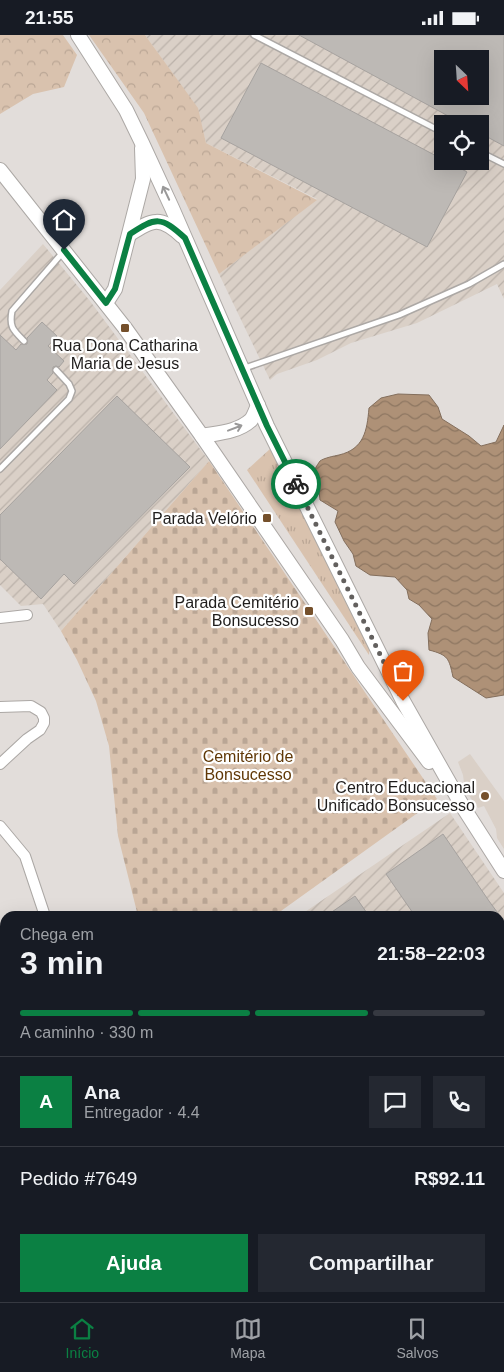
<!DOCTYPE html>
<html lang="pt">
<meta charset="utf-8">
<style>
:root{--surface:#171b24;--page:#242831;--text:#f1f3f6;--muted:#9ea1a6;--line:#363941;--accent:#0b8043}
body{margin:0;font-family:Arial,sans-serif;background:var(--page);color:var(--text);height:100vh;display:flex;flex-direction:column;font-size:19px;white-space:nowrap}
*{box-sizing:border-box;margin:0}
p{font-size:16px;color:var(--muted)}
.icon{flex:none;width:28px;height:28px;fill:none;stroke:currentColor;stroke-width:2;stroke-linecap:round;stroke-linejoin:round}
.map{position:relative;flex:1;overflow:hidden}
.details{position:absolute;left:0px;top:876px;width:505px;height:391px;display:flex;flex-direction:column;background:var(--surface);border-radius:15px 15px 0 0;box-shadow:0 5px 20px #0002}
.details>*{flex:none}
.needle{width:32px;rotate:155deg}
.buttons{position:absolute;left:434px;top:15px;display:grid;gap:10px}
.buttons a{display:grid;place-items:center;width:55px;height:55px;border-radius:0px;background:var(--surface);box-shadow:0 5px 20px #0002;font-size:25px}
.pin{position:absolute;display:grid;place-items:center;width:42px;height:42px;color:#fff;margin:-51px -21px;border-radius:50% 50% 50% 0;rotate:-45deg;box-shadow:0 0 5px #0007}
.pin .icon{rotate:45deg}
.courier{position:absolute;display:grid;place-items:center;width:50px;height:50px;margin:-25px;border:4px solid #0b8043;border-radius:50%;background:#fff;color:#222;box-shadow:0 1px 6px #0007}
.headline em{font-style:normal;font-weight:700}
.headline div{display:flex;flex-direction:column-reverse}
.headline{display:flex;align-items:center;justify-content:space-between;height:85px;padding:0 20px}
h1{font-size:32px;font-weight:700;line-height:38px}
.bar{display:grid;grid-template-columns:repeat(4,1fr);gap:8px 5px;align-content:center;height:60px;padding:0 20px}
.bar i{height:6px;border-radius:4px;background:var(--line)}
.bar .active{background:var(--accent)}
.bar p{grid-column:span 4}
.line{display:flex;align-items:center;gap:12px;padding:0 20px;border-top:1px solid var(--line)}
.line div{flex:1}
.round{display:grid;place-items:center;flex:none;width:52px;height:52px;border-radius:0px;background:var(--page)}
.action{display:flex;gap:10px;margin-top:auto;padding:10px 20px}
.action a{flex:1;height:58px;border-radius:0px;background:var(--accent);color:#fff;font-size:20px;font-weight:700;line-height:58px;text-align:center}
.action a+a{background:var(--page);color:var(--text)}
.status{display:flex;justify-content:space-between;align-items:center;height:35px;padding:0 25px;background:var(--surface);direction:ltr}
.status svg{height:14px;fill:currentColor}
.tab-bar{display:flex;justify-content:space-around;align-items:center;height:70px;border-top:1px solid var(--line);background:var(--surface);font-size:14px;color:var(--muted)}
.tab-bar a{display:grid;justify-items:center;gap:2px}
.tab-bar .active{color:var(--accent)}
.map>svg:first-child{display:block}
.built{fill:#dad0c7}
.industrial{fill:url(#industrial-furrows);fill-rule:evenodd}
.grass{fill:url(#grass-tufts)}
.forest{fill:url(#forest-crowns)}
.cemetery{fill:url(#cemetery-stones)}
.water{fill:url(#water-waves);stroke:#836e5c}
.building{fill:#bdb9b5;stroke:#a6a29f;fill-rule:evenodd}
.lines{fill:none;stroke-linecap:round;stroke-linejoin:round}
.service-casing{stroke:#aca8a5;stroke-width:8}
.minor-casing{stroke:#aca8a5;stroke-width:12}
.secondary-casing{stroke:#aca8a5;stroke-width:16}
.service{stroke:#fff;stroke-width:5}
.minor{stroke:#fff;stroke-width:10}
.secondary{stroke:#fff;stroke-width:14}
.oneway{stroke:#9a9999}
.done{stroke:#63605e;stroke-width:5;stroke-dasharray:0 9}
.route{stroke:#0b8043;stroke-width:6}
.poi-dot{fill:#75502b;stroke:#fff;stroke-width:2}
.labels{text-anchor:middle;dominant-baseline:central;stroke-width:4.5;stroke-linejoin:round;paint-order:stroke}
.poi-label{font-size:16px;fill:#1f1d1c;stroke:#fff;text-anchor:end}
.park-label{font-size:16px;fill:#603806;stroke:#fff}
</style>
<div class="status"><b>21:55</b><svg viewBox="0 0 49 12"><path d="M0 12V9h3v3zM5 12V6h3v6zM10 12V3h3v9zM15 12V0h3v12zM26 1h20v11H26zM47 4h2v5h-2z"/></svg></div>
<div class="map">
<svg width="504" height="1267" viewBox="0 0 504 1267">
<defs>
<pattern id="industrial-furrows" width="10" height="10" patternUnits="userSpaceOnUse" patternTransform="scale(1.25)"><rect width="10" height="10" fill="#dad0c7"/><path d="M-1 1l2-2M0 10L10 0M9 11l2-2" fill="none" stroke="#bbb2aa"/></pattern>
<pattern id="grass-tufts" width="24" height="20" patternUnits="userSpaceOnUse" patternTransform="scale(1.25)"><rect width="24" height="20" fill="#d9c2ae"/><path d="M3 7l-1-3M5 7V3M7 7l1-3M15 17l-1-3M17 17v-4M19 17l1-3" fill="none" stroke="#baa695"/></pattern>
<pattern id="forest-crowns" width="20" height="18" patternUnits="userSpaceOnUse" patternTransform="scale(1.25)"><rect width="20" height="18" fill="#d9c2ae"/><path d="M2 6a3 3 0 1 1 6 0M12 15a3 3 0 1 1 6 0" fill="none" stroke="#baa695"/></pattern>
<pattern id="cemetery-stones" width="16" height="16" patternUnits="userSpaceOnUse" patternTransform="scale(1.25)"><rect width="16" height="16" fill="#d9c2ae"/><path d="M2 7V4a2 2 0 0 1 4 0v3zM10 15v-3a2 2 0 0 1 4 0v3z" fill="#baa695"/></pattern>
<pattern id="water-waves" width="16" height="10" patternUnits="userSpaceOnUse" patternTransform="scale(1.25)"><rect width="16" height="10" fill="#ae9177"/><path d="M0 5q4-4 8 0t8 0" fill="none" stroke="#8d7661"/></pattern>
</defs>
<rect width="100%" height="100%" fill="#e2ddda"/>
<polygon class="built" points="470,719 504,766 504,814 497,803 496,794 484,771 478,773 465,755 463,740 458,727"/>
<g class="industrial">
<path d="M145,0H504V264L497,249L417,288L351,308L317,325L277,339L270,345L219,239L317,164L206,108L197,73ZM442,24H480V61H442ZM442,89H480V126H442Z"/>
<polygon points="43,209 90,266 209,426 61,596 43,569 21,571 0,550 0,255"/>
<polygon points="450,778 504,858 504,1050 500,1049 500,881 299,881"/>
</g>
<polygon class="grass" points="270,414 370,607 369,620 247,435"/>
<g class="forest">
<polygon points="0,0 63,0 77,20 64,52 33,59 0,79"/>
<polygon points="89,0 145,0 198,73 206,108 317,165 219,239 144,78"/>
</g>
<polygon class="cemetery" points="209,426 437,764 274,881 138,881 118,801 109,711 96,666 77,625 61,596"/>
<path class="water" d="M398,359L429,360L438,372L442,384L469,401L481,411L496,407L504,390V660L486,663L453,642C449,623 448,620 429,615L428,598L432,584L419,570L409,564L407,555L395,542L370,540L356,531L353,519L344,506L335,487L338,476L320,465L319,456L311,440C314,436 317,430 320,426C324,423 334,421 339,420C364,414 367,396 369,373L381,363Z"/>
<g class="building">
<path d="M299,0H504V111L480,98V89H463ZM442,24H480V61H442Z"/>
<polygon points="261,28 442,124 442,126 447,126 467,137 427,212 221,103"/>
<polygon points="42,287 57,301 48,311 64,326 59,332 56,331 53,332 53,338 47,345 57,355 0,414 0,300 16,315 21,309 27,309 27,303"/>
<polygon points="117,361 190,432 74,549 64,539 41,564 0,524 0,480"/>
<polygon points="443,799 489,866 500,881 415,881 386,839"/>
<polygon points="355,861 369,881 326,881"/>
</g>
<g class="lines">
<g class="service-casing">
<g id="service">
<polyline points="254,0 442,97"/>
<polyline points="480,117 504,129"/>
<path d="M24,306C13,295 9,292 12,276L64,216"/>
<polyline points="242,334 399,280 469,249 504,229"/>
<polyline points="0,434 69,364 72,356 69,349 56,335"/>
</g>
</g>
<g class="minor-casing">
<g id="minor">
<polyline points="0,583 27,580"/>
<polyline points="0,672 31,671 41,677 44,683 44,688 40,695 27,704 0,729"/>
<polyline points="0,791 25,821 45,881"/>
<polyline points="0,1048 5,1060"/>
<polyline points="500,1101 504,1102"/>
<polyline points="500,1224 504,1223"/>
<polyline points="47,1262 47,1267"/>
<polyline points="163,1262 165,1267"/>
<polyline points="292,1262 293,1267"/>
<polyline points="483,1262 485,1267"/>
<polyline points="251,1267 275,1262"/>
</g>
</g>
<g class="secondary-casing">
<g id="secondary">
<polyline points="78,0 126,75 142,108 172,173 267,391 403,666 463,772 504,836"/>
<polyline points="0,135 125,293 202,401 342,605 358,632 429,727"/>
<path d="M130,199C153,184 160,181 182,201"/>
<polyline points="106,268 115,254 143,144 142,113"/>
<path d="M202,401C218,398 238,397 251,385C254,381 256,375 258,370"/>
</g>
</g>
<use href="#service" class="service"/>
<use href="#minor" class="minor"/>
<use href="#secondary" class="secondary"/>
</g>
<defs><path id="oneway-shaft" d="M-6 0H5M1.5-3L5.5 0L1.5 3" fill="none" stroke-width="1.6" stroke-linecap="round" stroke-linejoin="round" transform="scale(1.25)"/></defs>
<g class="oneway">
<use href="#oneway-shaft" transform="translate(166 158) rotate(-115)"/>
<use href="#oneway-shaft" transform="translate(235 393) rotate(-21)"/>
</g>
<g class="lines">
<polyline class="done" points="296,449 403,666"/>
<path class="route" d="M64,215L106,268L115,254L130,199C156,182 161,181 185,203L267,391L296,449"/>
</g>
<g class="poi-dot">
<rect x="120" y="288" width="10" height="10" rx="2.5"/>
<rect x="262" y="478" width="10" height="10" rx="2.5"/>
<rect x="304" y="571" width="10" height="10" rx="2.5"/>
<circle cx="485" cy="761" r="5"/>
</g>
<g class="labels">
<g class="poi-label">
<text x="125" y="310" text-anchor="middle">Rua Dona Catharina<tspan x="125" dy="18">Maria de Jesus</tspan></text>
<text x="257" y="483">Parada Velório</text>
<text x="299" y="567">Parada Cemitério<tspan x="299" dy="18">Bonsucesso</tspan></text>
<text x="475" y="752">Centro Educacional<tspan x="475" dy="18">Unificado Bonsucesso</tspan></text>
</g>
<g class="park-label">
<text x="248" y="721">Cemitério de<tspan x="248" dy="18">Bonsucesso</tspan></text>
</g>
</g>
</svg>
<div class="buttons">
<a><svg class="needle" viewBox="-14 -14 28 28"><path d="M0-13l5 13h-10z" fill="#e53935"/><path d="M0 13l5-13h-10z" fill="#9ea1a6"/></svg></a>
<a><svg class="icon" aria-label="locate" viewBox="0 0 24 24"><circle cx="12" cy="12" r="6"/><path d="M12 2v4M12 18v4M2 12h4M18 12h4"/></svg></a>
</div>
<div class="pin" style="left:403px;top:666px;background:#ea580c"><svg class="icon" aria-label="bag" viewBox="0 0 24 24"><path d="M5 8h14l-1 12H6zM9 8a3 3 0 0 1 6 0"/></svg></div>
<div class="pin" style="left:64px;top:215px;background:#1f2937"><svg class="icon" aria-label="home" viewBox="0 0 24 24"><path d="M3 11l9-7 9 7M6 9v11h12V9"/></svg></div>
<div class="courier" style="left:296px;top:449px"><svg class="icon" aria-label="bike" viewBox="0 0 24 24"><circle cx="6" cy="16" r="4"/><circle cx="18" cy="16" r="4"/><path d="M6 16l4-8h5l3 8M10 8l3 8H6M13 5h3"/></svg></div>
<section class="details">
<div class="headline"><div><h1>3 min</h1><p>Chega em</p></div><em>21:58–22:03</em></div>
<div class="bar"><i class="active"></i><i class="active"></i><i class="active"></i><i></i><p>A caminho · 330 m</p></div>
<div class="line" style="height:90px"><b class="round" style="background:var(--accent);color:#fff">A</b><div><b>Ana</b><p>Entregador · 4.4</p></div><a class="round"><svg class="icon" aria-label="chat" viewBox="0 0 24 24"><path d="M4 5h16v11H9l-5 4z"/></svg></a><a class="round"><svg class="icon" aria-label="phone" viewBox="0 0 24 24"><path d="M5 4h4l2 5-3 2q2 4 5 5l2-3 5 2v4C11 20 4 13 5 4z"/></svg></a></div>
<div class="line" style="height:65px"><div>Pedido #7649</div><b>R$92.11</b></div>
<div class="action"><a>Ajuda</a><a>Compartilhar</a></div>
</section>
</div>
<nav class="tab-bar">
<a class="active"><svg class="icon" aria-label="home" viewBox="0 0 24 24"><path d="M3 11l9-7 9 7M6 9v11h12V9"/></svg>Início</a>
<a><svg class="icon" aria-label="map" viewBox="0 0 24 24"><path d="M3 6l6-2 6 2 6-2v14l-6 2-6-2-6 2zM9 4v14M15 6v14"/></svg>Mapa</a>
<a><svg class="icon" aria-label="saved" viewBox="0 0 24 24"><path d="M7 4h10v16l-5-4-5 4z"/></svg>Salvos</a>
</nav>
